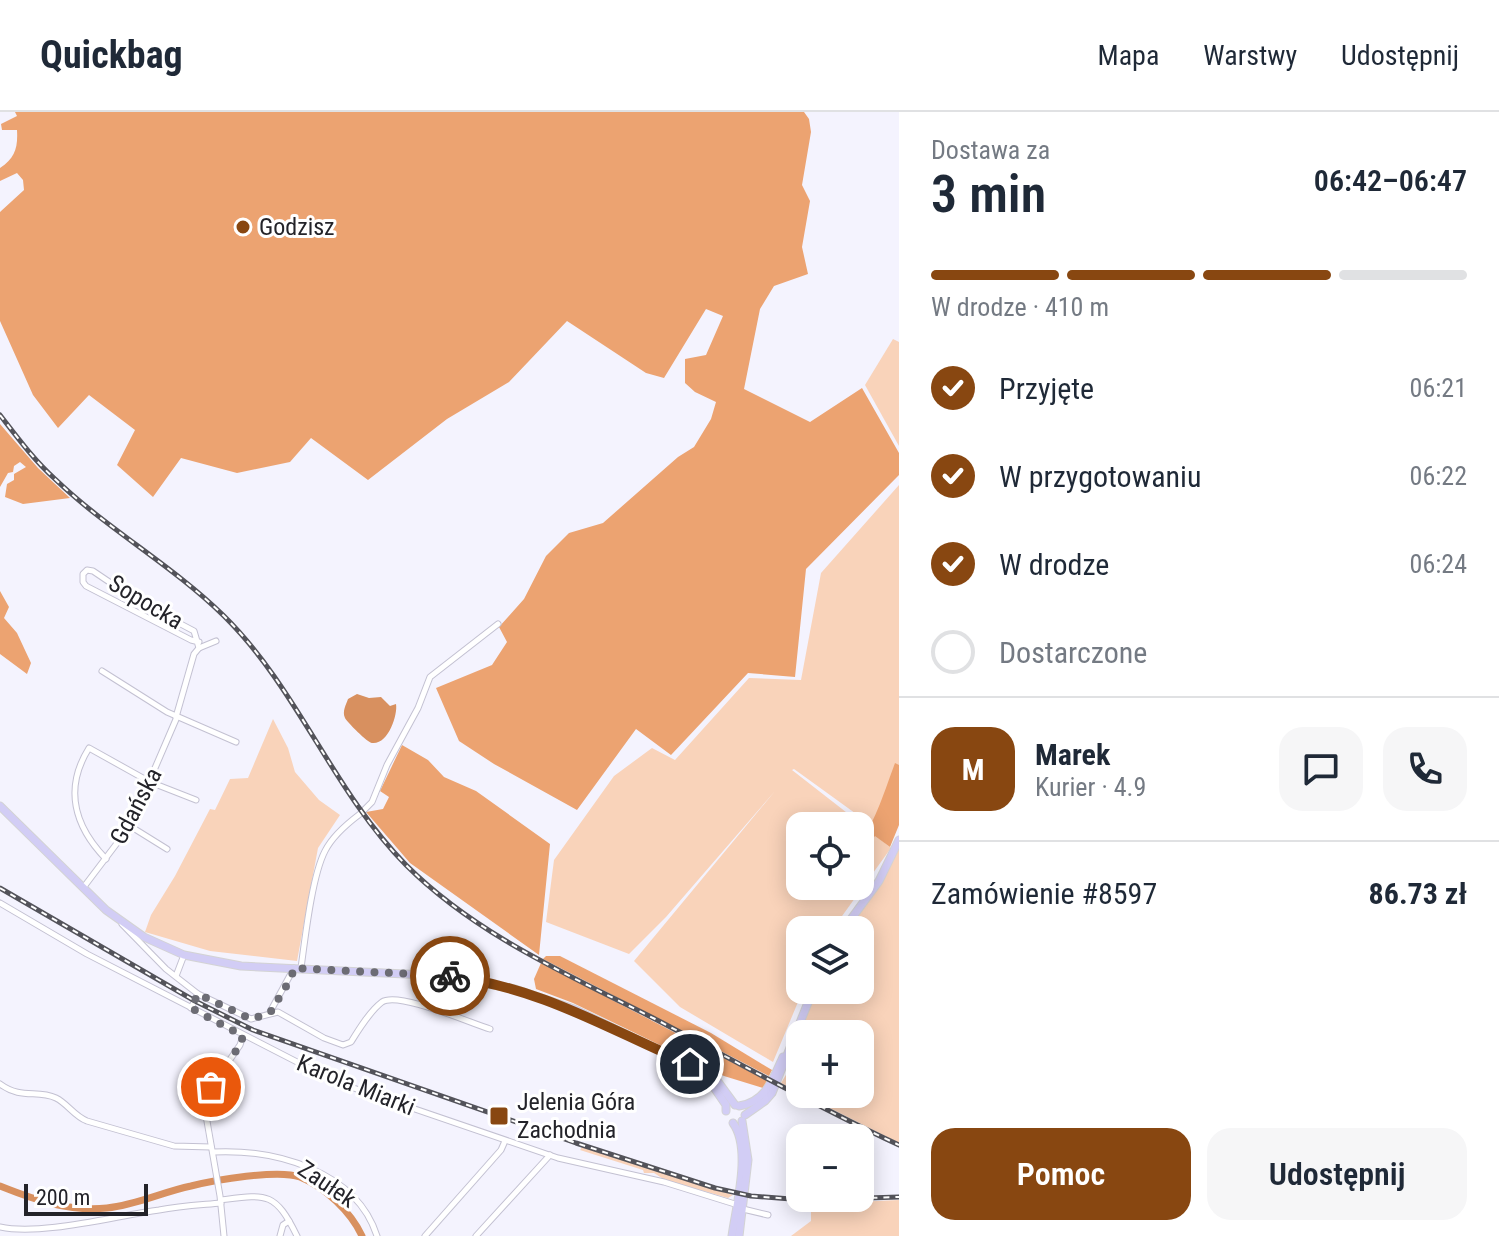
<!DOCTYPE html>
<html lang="pl">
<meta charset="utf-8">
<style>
:root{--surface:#fff;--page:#f6f6f7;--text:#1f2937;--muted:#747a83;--line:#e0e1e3;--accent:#884711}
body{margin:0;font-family:"Roboto Condensed",sans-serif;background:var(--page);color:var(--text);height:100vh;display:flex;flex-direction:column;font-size:30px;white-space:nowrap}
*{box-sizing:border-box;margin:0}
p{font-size:26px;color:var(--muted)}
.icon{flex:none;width:44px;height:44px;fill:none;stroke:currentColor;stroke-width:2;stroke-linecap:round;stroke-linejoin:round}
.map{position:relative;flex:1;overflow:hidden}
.sheet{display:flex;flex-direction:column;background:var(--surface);width:600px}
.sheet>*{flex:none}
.buttons{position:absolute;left:786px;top:700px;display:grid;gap:16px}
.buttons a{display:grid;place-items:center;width:88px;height:88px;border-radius:16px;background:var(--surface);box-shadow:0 4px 20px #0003;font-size:40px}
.scale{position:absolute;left:24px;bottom:20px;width:124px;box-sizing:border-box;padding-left:8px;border:4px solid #232329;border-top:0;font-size:22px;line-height:28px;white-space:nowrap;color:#232329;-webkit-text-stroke:6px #fff;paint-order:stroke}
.pin{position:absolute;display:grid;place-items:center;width:68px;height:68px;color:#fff;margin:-34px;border:4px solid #fff;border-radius:50%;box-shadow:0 2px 8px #0007}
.courier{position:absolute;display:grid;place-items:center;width:80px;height:80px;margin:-40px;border:6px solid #884711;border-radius:50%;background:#fff;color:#222;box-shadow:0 2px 10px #0007}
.head em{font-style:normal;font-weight:600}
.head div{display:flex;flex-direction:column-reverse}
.head{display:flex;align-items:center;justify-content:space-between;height:136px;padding:0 32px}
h1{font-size:52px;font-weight:600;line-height:60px}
.bar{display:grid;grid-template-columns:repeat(4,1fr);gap:12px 8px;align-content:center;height:96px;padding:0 32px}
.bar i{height:10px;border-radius:6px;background:var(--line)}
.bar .active{background:var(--accent)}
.bar p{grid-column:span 4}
.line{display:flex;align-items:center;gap:20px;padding:0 32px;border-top:2px solid var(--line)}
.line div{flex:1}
.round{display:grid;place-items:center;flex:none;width:84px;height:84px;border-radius:24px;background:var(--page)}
ol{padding:0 32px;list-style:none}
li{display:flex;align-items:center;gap:24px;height:88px}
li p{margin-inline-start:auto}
li .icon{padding:8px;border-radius:50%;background:var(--accent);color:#fff;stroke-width:4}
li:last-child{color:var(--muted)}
li i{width:44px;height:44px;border:4px solid var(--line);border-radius:50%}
.primary-button{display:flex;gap:16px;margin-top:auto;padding:16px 32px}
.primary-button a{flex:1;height:92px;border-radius:24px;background:var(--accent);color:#fff;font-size:32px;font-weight:600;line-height:92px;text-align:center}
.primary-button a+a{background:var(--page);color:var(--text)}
header{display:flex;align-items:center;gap:48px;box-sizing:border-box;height:112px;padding:0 40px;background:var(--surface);border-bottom:2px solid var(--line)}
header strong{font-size:38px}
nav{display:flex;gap:44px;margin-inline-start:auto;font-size:28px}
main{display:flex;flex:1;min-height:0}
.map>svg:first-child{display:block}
.green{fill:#f9d3ba}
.forest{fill:#eca371}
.water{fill:#d8905f}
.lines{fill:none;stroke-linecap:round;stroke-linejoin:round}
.river{stroke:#d8905f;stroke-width:7}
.minor-casing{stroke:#c3c1d2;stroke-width:7}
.major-casing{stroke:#d3d3d4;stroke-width:9}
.minor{stroke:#fff;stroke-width:5}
.major{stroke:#d2cdf5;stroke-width:7}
.rail-casing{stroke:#53535a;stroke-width:5}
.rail{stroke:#fff;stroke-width:2;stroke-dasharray:6;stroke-linecap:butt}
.done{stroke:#6c6c74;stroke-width:8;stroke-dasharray:0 14.4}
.route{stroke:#884711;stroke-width:10}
.poi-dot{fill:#884711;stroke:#fff;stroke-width:3}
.labels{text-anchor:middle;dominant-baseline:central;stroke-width:6;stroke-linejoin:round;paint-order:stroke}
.poi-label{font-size:24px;fill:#232329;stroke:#fff;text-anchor:start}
.street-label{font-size:24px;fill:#232329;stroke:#fff}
</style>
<header>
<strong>Quickbag</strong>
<nav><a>Mapa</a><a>Warstwy</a><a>Udostępnij</a></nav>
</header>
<main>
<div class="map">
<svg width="899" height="1124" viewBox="0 0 899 1124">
<rect width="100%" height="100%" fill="#f4f3fe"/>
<g class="green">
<polygon points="893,227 899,230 899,334 865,273"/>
<polygon points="899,373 899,673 877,717 794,657 792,658 869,718 860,730 860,714 800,714 800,774 860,774 860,733 866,736 875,723 891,736 832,818 800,818 800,878 803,878 773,950 680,895 634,849 775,679 666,805 629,842 546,810 554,748 614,664 652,636 675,648 749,566 801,568 821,461"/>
<polygon points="273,607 288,636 295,660 319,688 340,703 318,736 297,849 210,839 145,820 151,803 175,764 210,697 215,698 230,667 248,666"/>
<polygon points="899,737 899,1031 802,982 860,982 860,922 800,922 800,981 781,971 789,958 785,958 817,878 860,878 860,818 848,818 882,771"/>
<polygon points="582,1035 733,1083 728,1086 665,1068 654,1061 644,1061 643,1058 580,1038"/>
<polygon points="899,1088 899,1124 791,1124 811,1109 811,1092"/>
</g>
<g class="forest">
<path d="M15,0H804L809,7L811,20L802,73L810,89L802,135L808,162L774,174L760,197L744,277L810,310L862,276L899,341V363L806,457L795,565L748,561L671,643L636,617L577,698L494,652L459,629L436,576L492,553L507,530L499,515L524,487L546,444L569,421L603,411L678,345L694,335L711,307L716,290L695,280L685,271V247L706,243L723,204L706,197L664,266L646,261L567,209L509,270L447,307L368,368L311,326L290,350L237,361L181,346L153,385L117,353L135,318L89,283L58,316L33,283L0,209V100L24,78L23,68L17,61L0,69V56C15,46 18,36 17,18H2L1,12L17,4Z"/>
<polygon points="0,312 38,356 70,386 23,392 5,385 7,372 14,368 14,362 26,355 20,350 14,354 13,360 8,361 0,375"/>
<polygon points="0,479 9,495 4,506 17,521 31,551 27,562 0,542"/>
<polygon points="402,633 428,648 444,665 476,679 550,732 539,843 410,751 366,700 383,697 389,685 380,679"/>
<path d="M895,651L899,653V713L890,735L875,724L865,736L860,730C875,711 886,675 895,651Z"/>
<polygon points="546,844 560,844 711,921 772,958 769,964 543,847"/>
<polygon points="541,851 768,969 763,976 724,964 573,891 536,877 534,867"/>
</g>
<path class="water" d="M357,582L369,586L381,585L390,594L396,592C398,603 388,633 372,631C368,631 347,610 345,606C342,599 346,593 348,587Z"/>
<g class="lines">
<path class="river" d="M0,1074C35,1088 69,1100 107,1096C137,1093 162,1080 191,1074C215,1068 278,1057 300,1065C325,1075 351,1100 362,1124"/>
<g class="minor-casing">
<g id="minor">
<polyline points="199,530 191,528 86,474 83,470 83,462 87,458 93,459 139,490 194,519 199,536"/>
<polyline points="102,559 167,600 236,630"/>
<polyline points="176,605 194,542 199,536 216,529"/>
<polyline points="363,699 372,690 387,653 418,596 430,565 498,512"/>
<polyline points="130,714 167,737"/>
<path d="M106,747C74,714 64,676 89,636L150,670L196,688"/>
<polyline points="83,776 130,714 177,605"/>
<polyline points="0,791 87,842 336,970 558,1046 664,1070 738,1093"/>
<polyline points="122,812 166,857 198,882 191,896"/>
<path d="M301,856C305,827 312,764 325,739C332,725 348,711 360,702"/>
<polyline points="176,864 184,843"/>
<path d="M198,882L251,907L278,900L324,926L343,933L351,930C359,917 370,899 382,890C398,879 470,911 490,917"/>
<polyline points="270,900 294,856"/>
<path d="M0,972C22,988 37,977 56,986C68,992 74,1004 87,1009L174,1034L211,1035"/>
<path d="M213,1040C274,1037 356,1058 377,1124"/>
<path d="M221,1088C266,1082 275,1079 297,1124"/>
<polyline points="743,1097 768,1103"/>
<path d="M0,1115C41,1124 115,1104 159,1098C180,1094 200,1093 221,1091"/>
<polyline points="224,1124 220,1084 204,992 211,975 240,933 243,924"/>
<polyline points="280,1124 283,1113 289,1109"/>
<polyline points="425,1124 501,1038 505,1029"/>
<polyline points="476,1124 550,1043"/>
</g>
</g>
<g class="major-casing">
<g id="major">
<polyline points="0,694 106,798 144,825 184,843 241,854 447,864 515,877 574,897 665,941 703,956 713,963 735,993"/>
<polyline points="843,818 879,769 899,728"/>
<polyline points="704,961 726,993 726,999"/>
<path d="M739,994C766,990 773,967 783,945"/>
<polyline points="745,1003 765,989 772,981 813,878"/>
<path d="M732,1124C736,1094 752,1037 733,1011"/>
<polyline points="739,1124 748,1048 742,1009"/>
</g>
</g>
<use href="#minor" class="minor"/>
<use href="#major" class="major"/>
<g class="rail-casing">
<g id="rail">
<path d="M0,303C17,325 34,348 55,367C107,417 172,453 224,504C298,577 333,679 406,753C476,823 569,863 657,908C737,950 817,995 899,1033"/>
<polyline points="0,776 195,889 253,918 576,1031 715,1076 751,1084 804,1088 899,1085"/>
</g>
</g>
<use href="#rail" class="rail"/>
</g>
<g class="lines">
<polyline class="done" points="211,975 240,933 243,924 191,896 198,882 251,907 270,901 291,866 294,856 450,864"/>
<path class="route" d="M450,864C545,877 605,916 690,952"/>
</g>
<g class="poi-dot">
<circle cx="243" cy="115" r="8"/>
<rect x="489" y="994" width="20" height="20" rx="4"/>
</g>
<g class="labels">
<g class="poi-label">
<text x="259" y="115">Godzisz</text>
<text x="517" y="990">Jelenia Góra<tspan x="517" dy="28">Zachodnia</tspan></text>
</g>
<g class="street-label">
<text transform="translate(146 490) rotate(31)">Sopocka</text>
<text transform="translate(136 694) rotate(-62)">Gdańska</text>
<text transform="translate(356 973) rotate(22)">Karola Miarki</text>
<text transform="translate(327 1072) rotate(34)">Zaułek</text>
</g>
</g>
</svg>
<div class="buttons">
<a><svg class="icon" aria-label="locate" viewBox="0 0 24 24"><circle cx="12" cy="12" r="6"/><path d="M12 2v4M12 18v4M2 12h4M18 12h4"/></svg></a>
<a><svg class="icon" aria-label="layers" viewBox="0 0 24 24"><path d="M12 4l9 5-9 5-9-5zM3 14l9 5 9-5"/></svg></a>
<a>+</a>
<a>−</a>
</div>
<div class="scale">200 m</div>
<div class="pin" style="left:211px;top:975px;background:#ea580c"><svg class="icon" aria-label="bag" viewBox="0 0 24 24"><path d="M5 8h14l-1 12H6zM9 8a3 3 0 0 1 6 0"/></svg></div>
<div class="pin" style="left:690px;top:952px;background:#1f2937"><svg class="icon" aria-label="home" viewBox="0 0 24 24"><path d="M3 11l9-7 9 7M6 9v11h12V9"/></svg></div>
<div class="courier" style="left:450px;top:864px"><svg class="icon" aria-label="bike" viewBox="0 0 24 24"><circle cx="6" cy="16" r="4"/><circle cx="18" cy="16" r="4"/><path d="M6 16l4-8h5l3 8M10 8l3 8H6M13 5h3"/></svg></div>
</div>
<section class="sheet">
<div class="head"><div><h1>3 min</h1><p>Dostawa za</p></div><em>06:42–06:47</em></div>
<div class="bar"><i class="active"></i><i class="active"></i><i class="active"></i><i></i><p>W drodze · 410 m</p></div>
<ol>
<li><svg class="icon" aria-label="check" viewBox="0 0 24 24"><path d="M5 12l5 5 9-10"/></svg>Przyjęte<p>06:21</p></li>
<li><svg class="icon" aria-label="check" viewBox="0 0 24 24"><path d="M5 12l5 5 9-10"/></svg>W przygotowaniu<p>06:22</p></li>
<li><svg class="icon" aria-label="check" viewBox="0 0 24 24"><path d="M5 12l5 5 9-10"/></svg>W drodze<p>06:24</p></li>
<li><i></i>Dostarczone</li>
</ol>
<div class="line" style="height:144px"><b class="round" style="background:var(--accent);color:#fff">M</b><div><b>Marek</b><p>Kurier · 4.9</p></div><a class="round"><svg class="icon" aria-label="chat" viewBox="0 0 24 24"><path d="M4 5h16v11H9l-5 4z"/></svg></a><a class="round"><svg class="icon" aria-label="phone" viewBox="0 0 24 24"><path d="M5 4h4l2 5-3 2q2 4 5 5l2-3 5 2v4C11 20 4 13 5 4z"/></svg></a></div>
<div class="line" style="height:104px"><div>Zamówienie #8597</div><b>86.73 zł</b></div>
<div class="primary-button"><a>Pomoc</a><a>Udostępnij</a></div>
</section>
</main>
